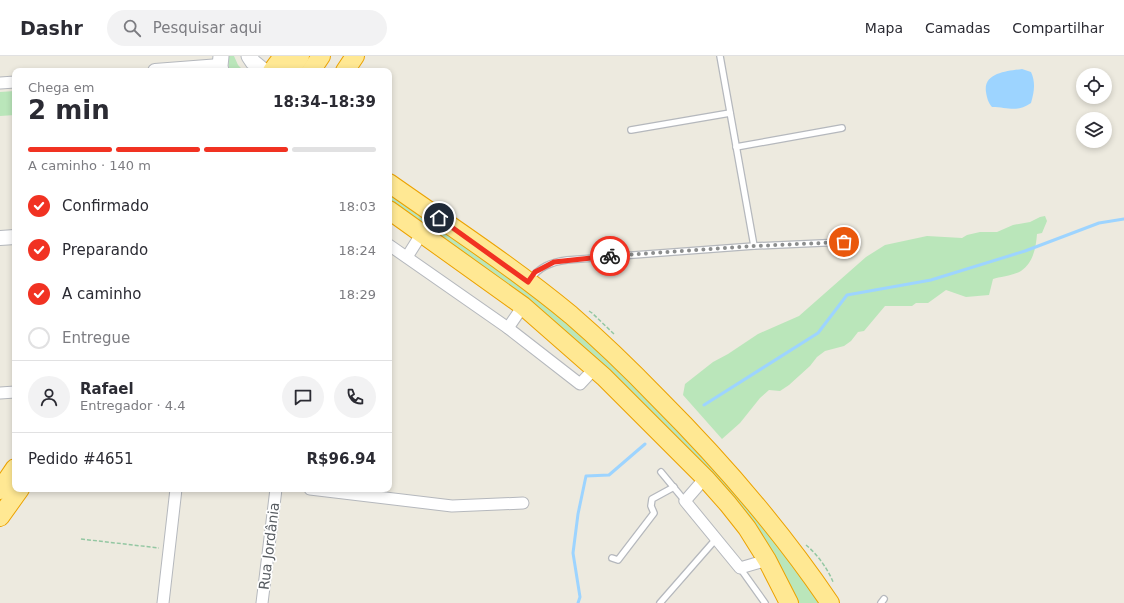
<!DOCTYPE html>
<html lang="pt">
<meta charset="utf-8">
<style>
:root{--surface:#fff;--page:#f2f2f3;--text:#2b2b33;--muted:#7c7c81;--line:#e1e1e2;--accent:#f13222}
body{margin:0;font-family:"DejaVu Sans",sans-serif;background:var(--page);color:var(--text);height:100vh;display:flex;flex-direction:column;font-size:15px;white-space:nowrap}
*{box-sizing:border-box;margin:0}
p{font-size:13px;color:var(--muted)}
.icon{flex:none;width:22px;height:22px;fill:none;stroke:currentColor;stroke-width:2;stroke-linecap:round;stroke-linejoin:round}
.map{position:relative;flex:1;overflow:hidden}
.side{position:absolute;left:12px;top:12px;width:380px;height:424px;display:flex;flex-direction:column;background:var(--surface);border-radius:8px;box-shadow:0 2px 6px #0003}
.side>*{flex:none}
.fabs{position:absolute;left:1076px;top:12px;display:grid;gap:8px}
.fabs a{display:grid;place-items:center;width:36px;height:36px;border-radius:50%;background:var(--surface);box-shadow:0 2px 6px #0003;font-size:20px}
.pin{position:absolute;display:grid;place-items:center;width:34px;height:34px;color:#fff;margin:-17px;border:2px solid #fff;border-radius:50%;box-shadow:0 1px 4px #0007}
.courier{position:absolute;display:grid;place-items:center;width:40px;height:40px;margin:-20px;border:3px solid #f13222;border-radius:50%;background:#fff;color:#222;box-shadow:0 1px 5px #0007}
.overview em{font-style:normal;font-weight:600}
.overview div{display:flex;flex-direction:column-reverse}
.overview{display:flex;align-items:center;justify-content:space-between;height:68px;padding:0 16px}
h1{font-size:26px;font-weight:600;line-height:30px}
.bar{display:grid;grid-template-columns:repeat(4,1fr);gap:6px 4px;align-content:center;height:48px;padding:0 16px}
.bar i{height:5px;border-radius:3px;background:var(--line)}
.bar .current{background:var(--accent)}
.bar p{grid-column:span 4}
.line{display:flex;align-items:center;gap:10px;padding:0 16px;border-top:1px solid var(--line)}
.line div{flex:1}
.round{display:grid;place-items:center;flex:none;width:42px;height:42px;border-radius:21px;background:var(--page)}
ol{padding:0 16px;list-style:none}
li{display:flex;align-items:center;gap:12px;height:44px}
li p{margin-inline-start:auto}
li .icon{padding:4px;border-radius:50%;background:var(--accent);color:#fff;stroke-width:4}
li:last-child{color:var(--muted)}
li i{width:22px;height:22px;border:2px solid var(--line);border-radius:50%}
header{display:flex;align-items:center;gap:24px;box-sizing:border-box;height:56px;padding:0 20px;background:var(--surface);border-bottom:1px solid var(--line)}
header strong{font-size:19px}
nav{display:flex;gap:22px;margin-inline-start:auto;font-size:14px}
.search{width:280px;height:36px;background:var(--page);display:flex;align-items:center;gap:10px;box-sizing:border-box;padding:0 14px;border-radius:22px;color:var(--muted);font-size:15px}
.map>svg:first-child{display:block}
.green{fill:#bae6ba}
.water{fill:#9dd4ff}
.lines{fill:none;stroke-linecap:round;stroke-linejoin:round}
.stream{stroke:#9dd4ff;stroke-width:3}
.service-casing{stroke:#b5b8bd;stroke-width:8}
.minor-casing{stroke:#b5b8bd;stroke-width:13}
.tertiary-casing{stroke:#b5b8bd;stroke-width:16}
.secondary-casing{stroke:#b6bac0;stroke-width:17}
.trunk-casing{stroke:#eca200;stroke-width:20}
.path{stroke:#93c7a2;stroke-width:1.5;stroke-dasharray:4 2;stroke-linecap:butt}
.service{stroke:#fff;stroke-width:5.5}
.minor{stroke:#fff;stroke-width:11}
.tertiary{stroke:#fff;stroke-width:14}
.secondary{stroke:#fff;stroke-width:15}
.trunk{stroke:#ffe893;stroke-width:18}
.done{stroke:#8c8e8e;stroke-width:4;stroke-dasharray:0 7.2}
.route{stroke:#f13222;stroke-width:5}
.labels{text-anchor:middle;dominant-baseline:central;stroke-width:3.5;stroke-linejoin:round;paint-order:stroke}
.street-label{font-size:14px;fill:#585d62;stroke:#fff}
</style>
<header>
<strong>Dashr</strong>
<div class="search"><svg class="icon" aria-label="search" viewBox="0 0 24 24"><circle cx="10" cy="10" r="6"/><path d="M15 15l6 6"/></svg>Pesquisar aqui</div>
<nav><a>Mapa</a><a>Camadas</a><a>Compartilhar</a></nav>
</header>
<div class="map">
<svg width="1124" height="547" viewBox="0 0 1124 547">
<rect width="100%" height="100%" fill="#edeadf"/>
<g class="green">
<polygon points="228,0 234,0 238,9 244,15 229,15"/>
<polygon points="15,35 15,59 0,60 0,36"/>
<polygon points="389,137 486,204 543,247 586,282 650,342 764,468 821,547 795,547 696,405 389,149"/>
<path d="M1045,160L1047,165L1042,177L1037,178C1036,192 1033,207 1021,215C1015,219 1000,221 993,223L989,239L966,241L946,234L928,247H916L912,250H885L864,275L858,276L851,285L844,290L825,295L817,301L810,310L789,329L780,335L769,334L760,342L740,367L722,383L683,339L685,328L713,306L728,298L758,278L799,260L866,201L885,189L927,180L962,182L967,179L980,176H997L1013,169L1030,166L1040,161Z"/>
</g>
<path class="water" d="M1022,13L1031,16C1036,27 1034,36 1031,47C1016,57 1008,51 992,51C988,46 987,42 986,36C983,16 1009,15 1022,13Z"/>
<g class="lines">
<g class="stream">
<polyline points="704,349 818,277 847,239 931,224 1025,195 1099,167 1124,163"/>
<polyline points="578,547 580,541 573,497 578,458 586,420 609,419 645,388"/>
</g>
<g class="service-casing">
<g id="service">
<polyline points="720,0 754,190"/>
<polyline points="631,74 730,57"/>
<polyline points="736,91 842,72"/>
<path d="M530,224C539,211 551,206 567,204L754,190L844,186"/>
<polyline points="661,416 685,445"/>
<polyline points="612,502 618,504 654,457 651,450 652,443 674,431"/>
<polyline points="740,512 765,547"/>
<polyline points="660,547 716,483"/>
<polyline points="881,547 884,543"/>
</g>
</g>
<g class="minor-casing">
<g id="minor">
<polyline points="0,27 15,26"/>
<polyline points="389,189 508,272 580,328 594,313"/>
<polyline points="407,201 422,177"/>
<polyline points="508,272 523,250"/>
<polyline points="0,337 15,336"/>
<polyline points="705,422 685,445 740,512 767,504"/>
<polyline points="310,433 452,450 523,447"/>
<polyline points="163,547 176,433"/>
<polyline points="262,547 276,433"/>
</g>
</g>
<g class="tertiary-casing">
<g id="tertiary">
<polyline points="155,15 220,10"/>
<polyline points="0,182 15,181"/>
</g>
</g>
<g class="secondary-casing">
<g id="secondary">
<polyline points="221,0 220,10 221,15"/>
<polyline points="249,0 253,6 264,15"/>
</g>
</g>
<g class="trunk-casing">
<g id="trunk">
<polyline points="272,15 283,0"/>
<polyline points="290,15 300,0"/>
<polyline points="311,15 321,0"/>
<polyline points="345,15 355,0"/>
<path d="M389,127C450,170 513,211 571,259C601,285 630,313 658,342C721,405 780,473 830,547"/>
<polyline points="389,154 523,250 604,321 705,422 728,448 747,472 767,504 789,547"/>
<polyline points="0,434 15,412"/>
<polyline points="0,461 20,433"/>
</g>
</g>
<g class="path">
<polyline points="589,255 592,257 614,278"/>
<polyline points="81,483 159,492"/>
<path d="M806,489C817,498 828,513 833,526"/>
</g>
<use href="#service" class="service"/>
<use href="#minor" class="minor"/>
<use href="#tertiary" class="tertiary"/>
<use href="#secondary" class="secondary"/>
<use href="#trunk" class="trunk"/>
</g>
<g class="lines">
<polyline class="done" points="610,200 754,190 844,186"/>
<polyline class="route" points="439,162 528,226 535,216 554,206 610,200"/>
</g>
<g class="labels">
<g class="street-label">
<text transform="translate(269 490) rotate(-83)">Rua Jordânia</text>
</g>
</g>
</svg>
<div class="fabs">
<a><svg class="icon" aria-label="locate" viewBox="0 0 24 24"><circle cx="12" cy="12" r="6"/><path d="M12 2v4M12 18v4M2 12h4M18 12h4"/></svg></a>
<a><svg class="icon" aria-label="layers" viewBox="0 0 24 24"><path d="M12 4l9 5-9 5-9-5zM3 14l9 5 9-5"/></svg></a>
</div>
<div class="pin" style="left:844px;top:186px;background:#ea580c"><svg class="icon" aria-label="bag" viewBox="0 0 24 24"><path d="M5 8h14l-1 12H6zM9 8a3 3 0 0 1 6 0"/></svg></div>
<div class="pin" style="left:439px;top:162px;background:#1f2937"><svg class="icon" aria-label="home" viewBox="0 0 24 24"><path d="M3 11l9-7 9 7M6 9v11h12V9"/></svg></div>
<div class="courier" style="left:610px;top:200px"><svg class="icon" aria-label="bike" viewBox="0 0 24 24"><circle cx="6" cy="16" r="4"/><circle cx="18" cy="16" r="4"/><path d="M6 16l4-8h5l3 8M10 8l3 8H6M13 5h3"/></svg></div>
<section class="side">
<div class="overview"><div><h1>2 min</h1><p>Chega em</p></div><em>18:34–18:39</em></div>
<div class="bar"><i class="current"></i><i class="current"></i><i class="current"></i><i></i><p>A caminho · 140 m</p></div>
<ol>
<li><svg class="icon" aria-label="check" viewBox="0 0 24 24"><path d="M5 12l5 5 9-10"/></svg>Confirmado<p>18:03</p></li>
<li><svg class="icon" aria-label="check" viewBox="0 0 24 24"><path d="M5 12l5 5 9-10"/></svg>Preparando<p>18:24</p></li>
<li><svg class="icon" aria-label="check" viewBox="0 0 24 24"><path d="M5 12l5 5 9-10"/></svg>A caminho<p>18:29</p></li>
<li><i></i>Entregue</li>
</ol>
<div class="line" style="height:72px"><a class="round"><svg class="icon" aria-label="person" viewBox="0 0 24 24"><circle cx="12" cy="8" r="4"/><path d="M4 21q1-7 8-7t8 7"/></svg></a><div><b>Rafael</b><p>Entregador · 4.4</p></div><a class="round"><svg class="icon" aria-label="chat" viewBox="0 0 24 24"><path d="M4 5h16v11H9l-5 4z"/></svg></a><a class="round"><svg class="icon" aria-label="phone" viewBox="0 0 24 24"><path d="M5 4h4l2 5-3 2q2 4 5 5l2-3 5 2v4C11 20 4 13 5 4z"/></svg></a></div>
<div class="line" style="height:52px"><div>Pedido #4651</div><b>R$96.94</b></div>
</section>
</div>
